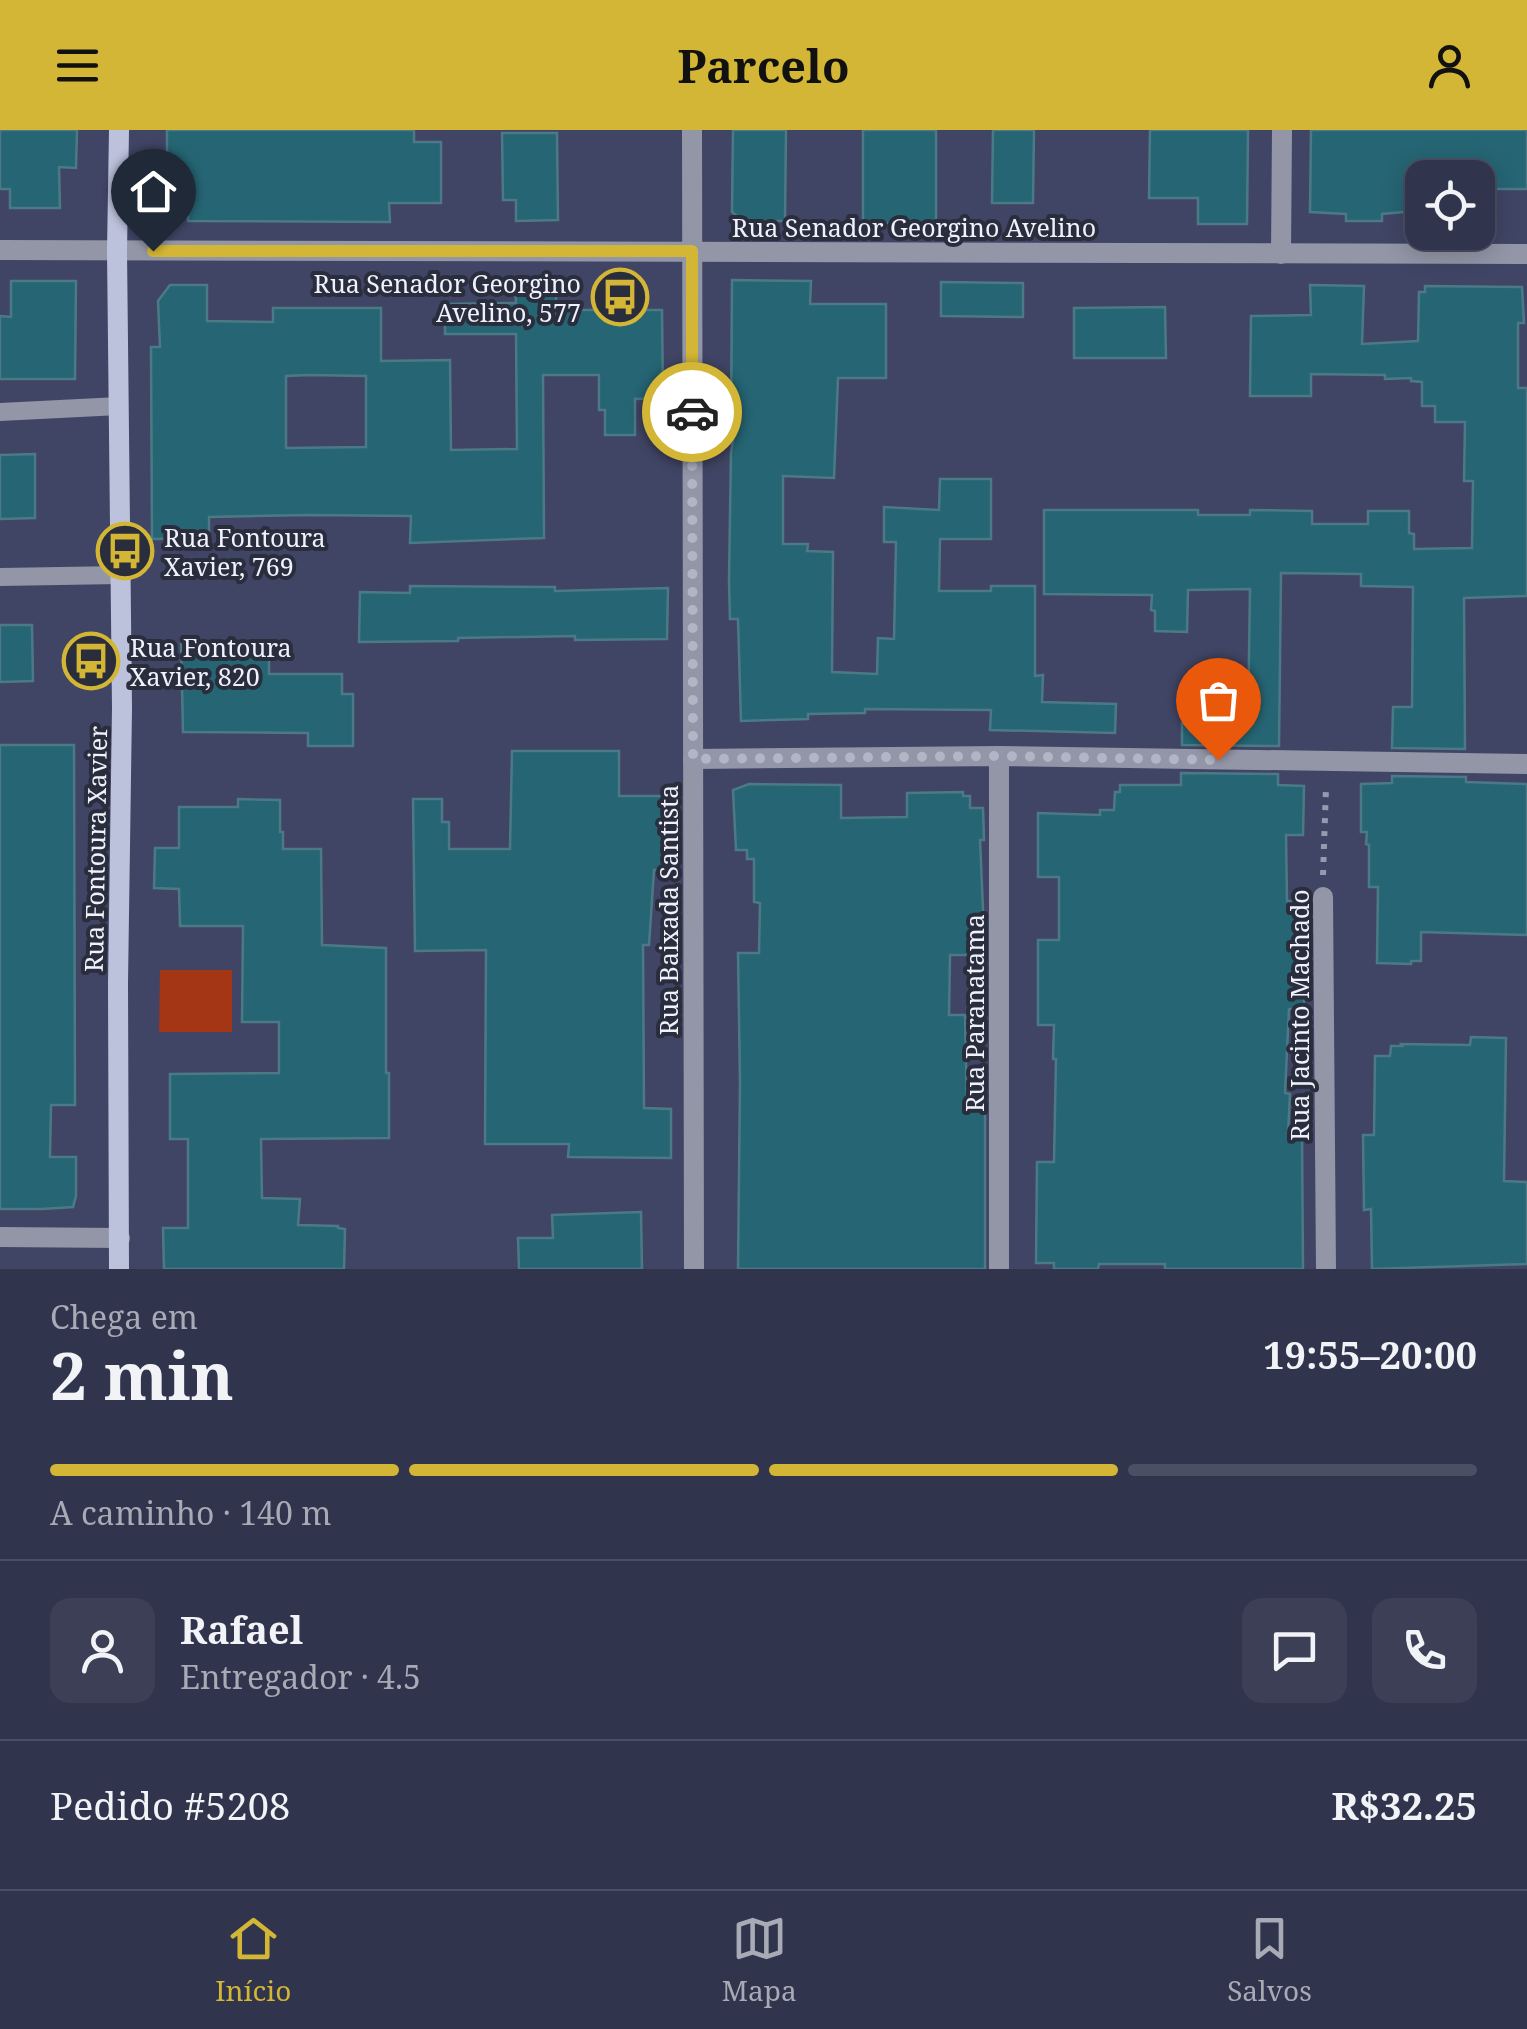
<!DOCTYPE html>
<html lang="pt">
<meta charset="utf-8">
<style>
:root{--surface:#30344c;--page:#3c3f56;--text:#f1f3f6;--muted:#a8aab5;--line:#4b4f64;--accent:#d3b635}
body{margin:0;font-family:"Noto Serif",serif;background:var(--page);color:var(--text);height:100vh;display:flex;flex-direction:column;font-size:38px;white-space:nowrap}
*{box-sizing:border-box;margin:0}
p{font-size:32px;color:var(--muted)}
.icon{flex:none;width:55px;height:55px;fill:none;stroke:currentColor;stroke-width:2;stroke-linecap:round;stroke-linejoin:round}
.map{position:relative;height:1139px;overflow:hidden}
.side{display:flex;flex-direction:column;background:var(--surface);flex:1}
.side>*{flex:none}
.fabs{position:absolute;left:1405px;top:30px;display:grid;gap:20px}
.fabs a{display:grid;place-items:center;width:90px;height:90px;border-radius:20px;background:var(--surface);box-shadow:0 5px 25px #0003,0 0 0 2px var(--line);font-size:50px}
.pin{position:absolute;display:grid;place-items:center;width:85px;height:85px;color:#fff;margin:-102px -42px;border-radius:50% 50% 50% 0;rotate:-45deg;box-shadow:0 0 10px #0007}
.pin .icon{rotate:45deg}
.courier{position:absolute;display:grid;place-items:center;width:100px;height:100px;margin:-50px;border:8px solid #d3b635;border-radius:50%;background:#fff;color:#222;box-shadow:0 2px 12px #0007}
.head em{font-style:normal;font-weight:700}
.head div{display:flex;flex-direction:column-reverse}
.head{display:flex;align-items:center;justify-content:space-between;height:170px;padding:0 50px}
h1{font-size:65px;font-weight:700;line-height:75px}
.bar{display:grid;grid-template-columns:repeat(4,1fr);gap:15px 10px;align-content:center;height:120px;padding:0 50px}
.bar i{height:12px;border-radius:8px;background:var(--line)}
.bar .selected{background:var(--accent)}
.bar p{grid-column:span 4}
.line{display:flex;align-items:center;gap:25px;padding:0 50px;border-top:2px solid var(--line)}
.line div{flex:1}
.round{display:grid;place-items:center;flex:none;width:105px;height:105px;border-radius:20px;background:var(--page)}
header{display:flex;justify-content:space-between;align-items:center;height:130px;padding:0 50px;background:var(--accent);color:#111;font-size:45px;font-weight:700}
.tab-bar{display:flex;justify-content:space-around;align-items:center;height:140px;border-top:2px solid var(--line);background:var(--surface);font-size:28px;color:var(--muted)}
.tab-bar a{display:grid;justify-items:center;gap:5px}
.tab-bar .selected{color:var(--accent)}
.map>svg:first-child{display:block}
.green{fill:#a43515}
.building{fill:#266574;stroke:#4b7a86;stroke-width:2.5;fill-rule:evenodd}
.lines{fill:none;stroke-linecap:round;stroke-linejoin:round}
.path{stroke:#969ab0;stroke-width:6;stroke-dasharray:5 8;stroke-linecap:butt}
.service{stroke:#9396a7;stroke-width:18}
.minor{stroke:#9396a7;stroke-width:20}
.secondary{stroke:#bdc2dc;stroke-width:20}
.done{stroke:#b2b5c8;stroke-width:10;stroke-dasharray:0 18}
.route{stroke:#d3b635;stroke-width:12}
.labels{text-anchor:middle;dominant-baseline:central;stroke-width:8;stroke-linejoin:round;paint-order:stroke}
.street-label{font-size:25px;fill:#eff2fe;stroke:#2a2d3c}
.poi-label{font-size:25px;fill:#eff2fe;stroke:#2a2d3c;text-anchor:start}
</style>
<header><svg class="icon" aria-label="menu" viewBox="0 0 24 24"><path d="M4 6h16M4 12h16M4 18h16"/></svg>Parcelo<svg class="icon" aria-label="person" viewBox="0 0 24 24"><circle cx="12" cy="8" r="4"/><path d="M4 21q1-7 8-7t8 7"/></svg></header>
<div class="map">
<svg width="1527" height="1139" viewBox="0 0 1527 1139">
<rect width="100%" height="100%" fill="#404565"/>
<polygon class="green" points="160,840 232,840 232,902 159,902"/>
<g class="building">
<polygon points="0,0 77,0 76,38 59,37 60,78 10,78 10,59 0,59"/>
<polygon points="167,0 414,0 414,12 441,12 441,73 389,73 390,92 188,91 188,67 167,67"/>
<polygon points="733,0 786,0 785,91 743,91 732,82"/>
<rect x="863" y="0" width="73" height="93"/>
<polygon points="993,0 1034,0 1033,73 992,73"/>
<polygon points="1150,0 1248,0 1247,94 1198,94 1198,68 1149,68"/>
<polygon points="1311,0 1527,0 1527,59 1478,59 1478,48 1414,48 1415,81 1382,84 1382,91 1346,91 1346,84 1310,82"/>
<polygon points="502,3 557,3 558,90 516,91 516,70 503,70"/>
<polygon points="732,150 811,151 810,174 886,174 886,248 838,248 834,348 783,346 783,414 808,414 807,421 833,422 832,542 877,544 878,508 894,509 896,412 884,412 884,377 939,380 940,349 991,349 991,409 940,409 939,461 991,461 991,456 1035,456 1035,546 1043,545 1042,572 1116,574 1115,603 990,600 991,580 865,579 865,583 808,584 808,589 741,591 738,489 730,489 729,451 731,322 735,299 731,299"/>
<polygon points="11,151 76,151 75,249 0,249 0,186 11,187"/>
<path d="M556,152V180H662L663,268L635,269V305H605V280H599V245H543L544,408L410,413L411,386L308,385L209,387V408L152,409L151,217H160L158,171L170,155H207V191L273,192V178H381V231L450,230L451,320L517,319L516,204H445V174L516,173L515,153ZM309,245L366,246V317L286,318V246Z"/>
<polygon points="941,152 1023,153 1023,187 941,186"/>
<polygon points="1310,155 1364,156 1362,214 1418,211 1419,162 1425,162 1425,156 1522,157 1524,193 1518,193 1518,258 1527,258 1527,466 1464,468 1465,619 1392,618 1393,577 1412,577 1413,457 1361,456 1361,444 1281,443 1279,616 1182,615 1182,593 1248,592 1250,459 1188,460 1187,502 1155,501 1155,481 1151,480 1152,465 1044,464 1044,380 1198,380 1198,385 1250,385 1250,380 1312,381 1312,394 1368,394 1368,381 1409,381 1409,403 1414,404 1414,419 1472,418 1473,351 1464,351 1465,292 1435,292 1435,276 1422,276 1422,252 1411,251 1411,248 1385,249 1385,245 1311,244 1311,266 1250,266 1251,186 1311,185"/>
<polygon points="1165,177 1166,228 1074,228 1074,178"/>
<polygon points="35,324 35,388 0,389 0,325"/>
<polygon points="410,456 555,457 555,461 668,458 667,509 575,510 575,506 458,508 458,511 359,512 360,462 410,463"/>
<polygon points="0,495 32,495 33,551 0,552"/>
<polygon points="181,512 269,512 269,544 342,544 342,564 353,564 353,616 308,616 308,603 183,602"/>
<polygon points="0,615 74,615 75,975 51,975 50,1027 76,1027 76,1066 73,1077 42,1079 0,1079"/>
<polygon points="512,621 619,621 619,666 669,666 672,736 663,735 663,740 654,740 649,815 643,815 644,978 671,979 671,1028 568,1027 569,1014 485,1014 486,820 415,821 413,669 442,669 442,692 449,692 449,719 510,719"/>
<polygon points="1181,643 1278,644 1278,655 1304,656 1303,705 1286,705 1287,771 1303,771 1304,879 1289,879 1285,963 1290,964 1288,1004 1302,1005 1303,1139 1165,1139 1165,1134 1099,1134 1098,1139 1054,1139 1054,1133 1036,1133 1037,1032 1054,1032 1056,929 1053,929 1054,895 1038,895 1038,810 1059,810 1059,747 1038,747 1038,683 1100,685 1100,680 1114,680 1115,662 1120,662 1120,655 1181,655"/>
<polygon points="1392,646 1466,647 1466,652 1527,654 1527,805 1421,802 1421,831 1411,831 1411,834 1377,833 1378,757 1369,757 1369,715 1366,714 1367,702 1361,702 1361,654 1392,653"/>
<polygon points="749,654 841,655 841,688 907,687 907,663 963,662 963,666 970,666 970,678 983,678 984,710 980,710 985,825 950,825 949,885 965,885 967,978 985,978 985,1139 738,1139 740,952 738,823 759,823 760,773 754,772 754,729 747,729 747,720 736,720 733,660"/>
<polygon points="238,669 280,670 280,702 283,702 283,719 321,719 322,815 386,818 386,943 389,943 389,1008 261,1009 262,1068 300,1069 298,1095 338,1096 338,1098 345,1099 344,1139 164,1139 163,1098 188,1098 188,1009 170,1009 170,944 279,943 279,892 242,892 243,796 180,796 179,759 154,758 155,718 179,718 179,677 238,677"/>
<polygon points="1471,907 1506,908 1504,1051 1527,1052 1527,1134 1372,1139 1371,1079 1364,1080 1363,1005 1374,1005 1375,926 1390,926 1391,916 1402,916 1401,914 1470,915"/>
<polygon points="641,1082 642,1139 519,1139 518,1108 553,1108 552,1085"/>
</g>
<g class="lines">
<polyline class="path" points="1323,745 1326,657"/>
<g class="service">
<polyline points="0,282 119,276"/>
<polyline points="0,447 120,445"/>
</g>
<g class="minor">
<polyline points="692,0 694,1139"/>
<polyline points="0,120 1527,124"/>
<polyline points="1281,124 1282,0"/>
<polyline points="693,629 999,626 1527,634"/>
<polyline points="1323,767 1326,1139"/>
<polyline points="0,1107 120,1108"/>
<polyline points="999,1139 999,626"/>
</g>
<polyline class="secondary" points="119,1139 118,853 122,578 117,121 119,0"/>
</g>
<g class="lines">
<polyline class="done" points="692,282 693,629 999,626 1218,630"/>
<polyline class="route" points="153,121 692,121 692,282"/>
</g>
<defs>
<g id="bus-ring" transform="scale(2.875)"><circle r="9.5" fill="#2a2d3c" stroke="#d3b635" stroke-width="1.5"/><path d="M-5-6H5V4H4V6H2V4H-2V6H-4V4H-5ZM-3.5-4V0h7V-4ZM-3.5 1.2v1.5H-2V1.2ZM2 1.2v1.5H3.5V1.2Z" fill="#d3b635"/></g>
</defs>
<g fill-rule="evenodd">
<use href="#bus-ring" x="620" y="167"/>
<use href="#bus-ring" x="125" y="421"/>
<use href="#bus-ring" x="91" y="531"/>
</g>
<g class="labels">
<g class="street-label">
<text x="914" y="97">Rua Senador Georgino Avelino</text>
<text transform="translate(95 719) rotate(-89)">Rua Fontoura Xavier</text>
<text transform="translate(668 780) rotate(-90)">Rua Baixada Santista</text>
<text transform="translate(974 883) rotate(-90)">Rua Paranatama</text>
<text transform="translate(1299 885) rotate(-90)">Rua Jacinto Machado</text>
</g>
<g class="poi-label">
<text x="581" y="153" text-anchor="end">Rua Senador Georgino<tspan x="581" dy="29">Avelino, 577</tspan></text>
<text x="164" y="407">Rua Fontoura<tspan x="164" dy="29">Xavier, 769</tspan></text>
<text x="130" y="517">Rua Fontoura<tspan x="130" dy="29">Xavier, 820</tspan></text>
</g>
</g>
</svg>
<div class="fabs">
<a><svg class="icon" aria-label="locate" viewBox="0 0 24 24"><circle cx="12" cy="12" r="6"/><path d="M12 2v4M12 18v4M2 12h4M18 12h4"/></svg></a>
</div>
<div class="pin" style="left:1218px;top:630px;background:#ea580c"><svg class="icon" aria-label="bag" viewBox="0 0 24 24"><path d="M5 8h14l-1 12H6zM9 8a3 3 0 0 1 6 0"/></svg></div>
<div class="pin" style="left:153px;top:121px;background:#1f2937"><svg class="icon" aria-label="home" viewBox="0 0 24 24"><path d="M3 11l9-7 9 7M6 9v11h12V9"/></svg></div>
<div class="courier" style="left:692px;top:282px"><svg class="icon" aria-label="car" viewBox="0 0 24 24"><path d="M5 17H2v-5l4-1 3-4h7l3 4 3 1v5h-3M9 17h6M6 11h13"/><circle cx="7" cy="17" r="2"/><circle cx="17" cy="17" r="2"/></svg></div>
</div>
<section class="side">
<div class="head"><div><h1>2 min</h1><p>Chega em</p></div><em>19:55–20:00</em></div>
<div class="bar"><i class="selected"></i><i class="selected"></i><i class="selected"></i><i></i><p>A caminho · 140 m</p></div>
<div class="line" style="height:180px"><a class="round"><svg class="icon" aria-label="person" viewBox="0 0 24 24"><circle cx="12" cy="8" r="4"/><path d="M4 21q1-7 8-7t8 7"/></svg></a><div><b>Rafael</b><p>Entregador · 4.5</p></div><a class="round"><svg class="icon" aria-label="chat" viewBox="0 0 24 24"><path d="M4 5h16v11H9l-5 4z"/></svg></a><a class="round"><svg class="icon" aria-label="phone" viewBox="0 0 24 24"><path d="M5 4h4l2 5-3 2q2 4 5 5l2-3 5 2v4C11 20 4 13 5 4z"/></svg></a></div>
<div class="line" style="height:130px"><div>Pedido #5208</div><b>R$32.25</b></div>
</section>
<nav class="tab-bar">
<a class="selected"><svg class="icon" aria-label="home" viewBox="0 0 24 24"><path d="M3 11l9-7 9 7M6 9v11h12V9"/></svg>Início</a>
<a><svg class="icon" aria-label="map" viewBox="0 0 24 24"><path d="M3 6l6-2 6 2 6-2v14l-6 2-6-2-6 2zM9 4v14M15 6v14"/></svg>Mapa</a>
<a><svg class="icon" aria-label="saved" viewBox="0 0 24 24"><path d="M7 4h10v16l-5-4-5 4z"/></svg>Salvos</a>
</nav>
